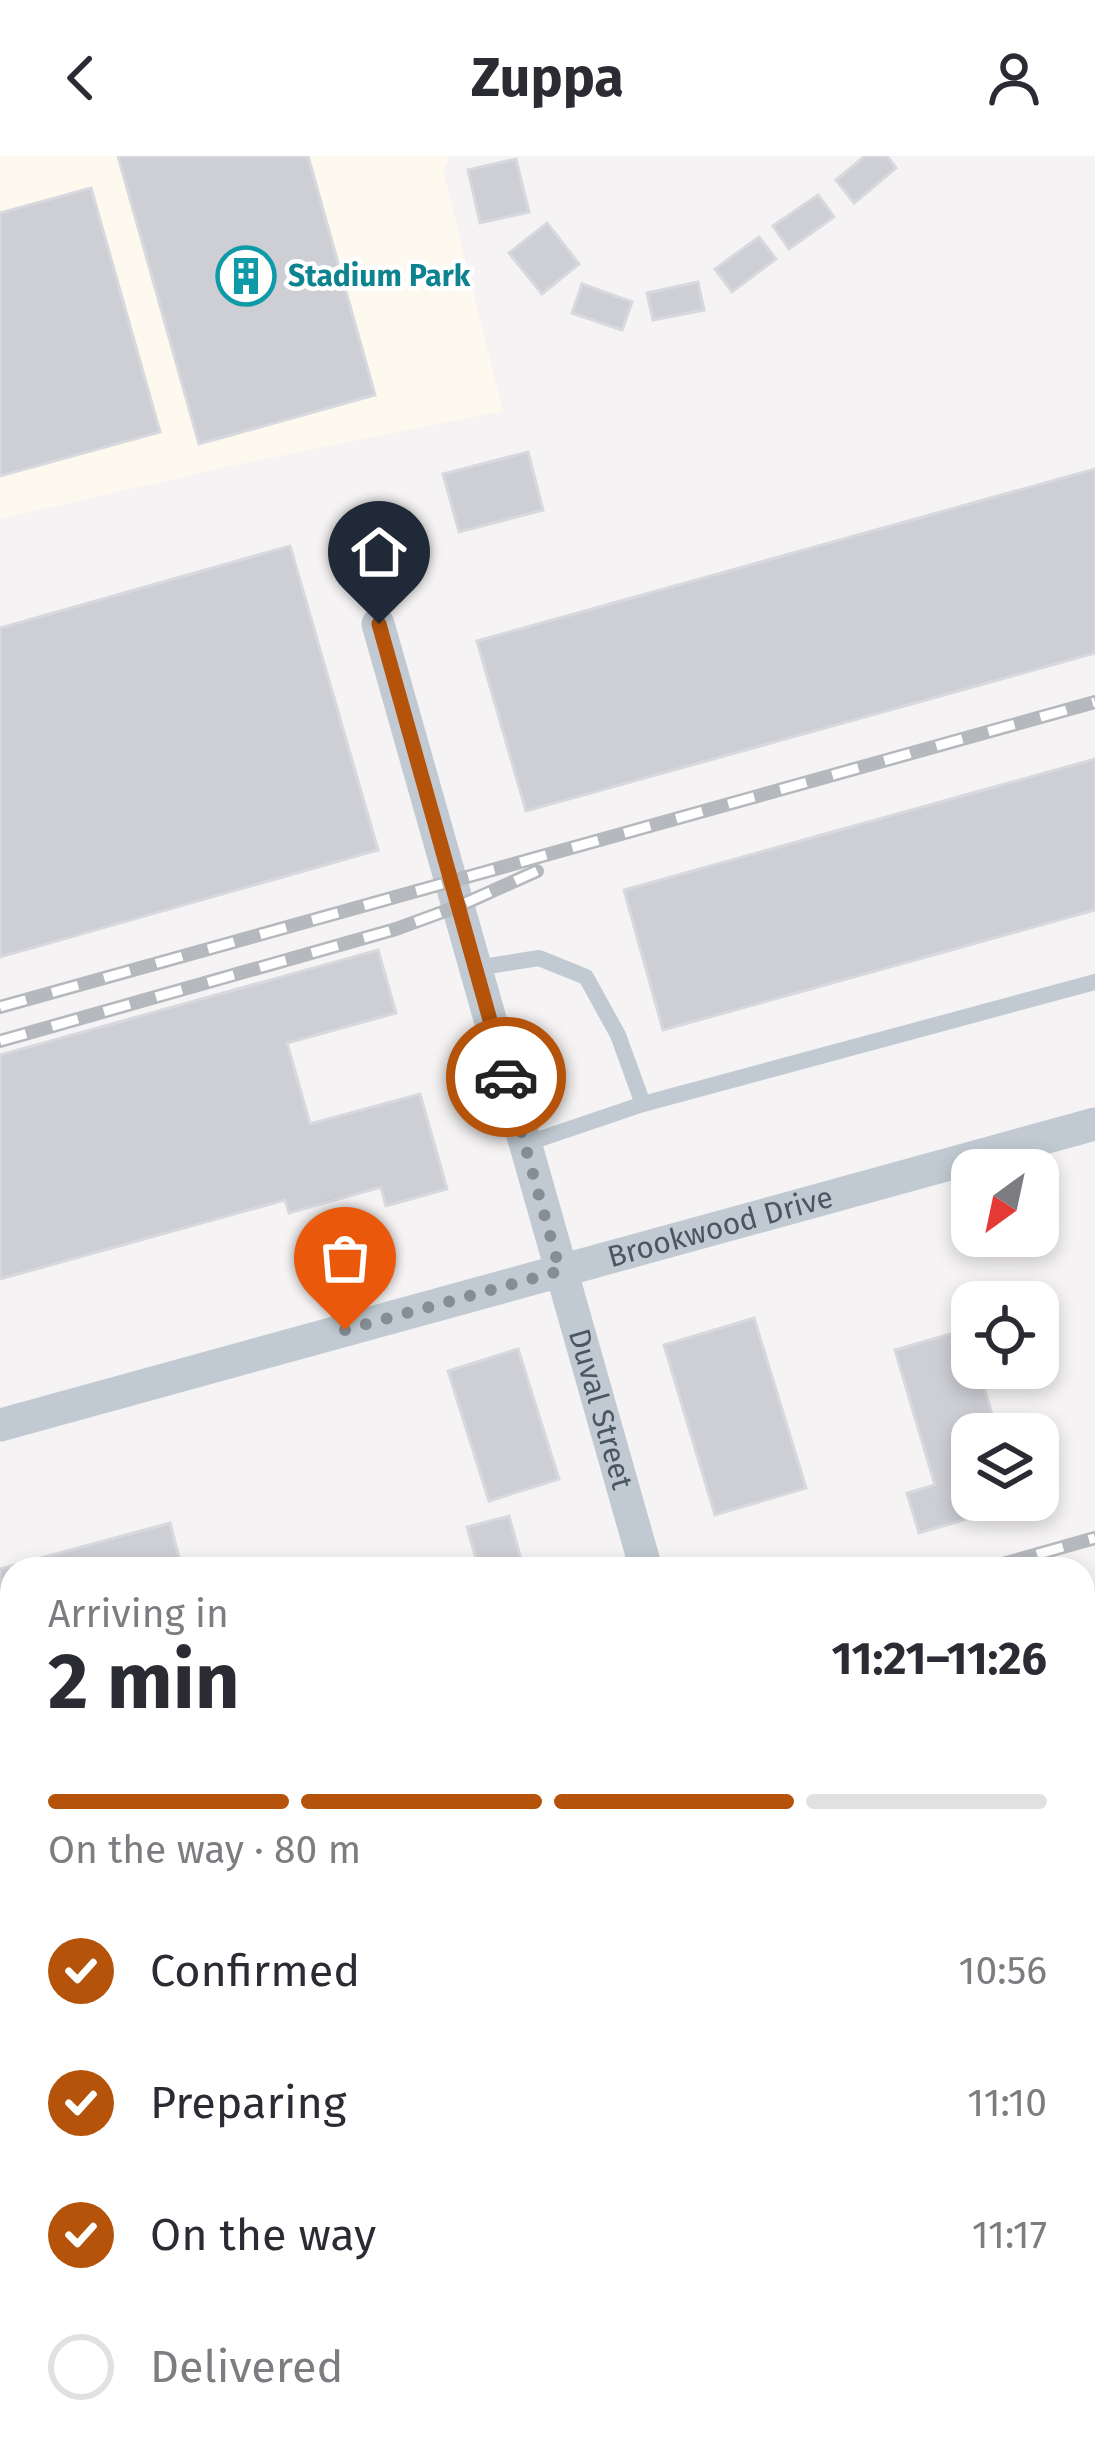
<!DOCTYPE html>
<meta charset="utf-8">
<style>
:root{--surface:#fff;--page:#f2f2f3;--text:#2b2b33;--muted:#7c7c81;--line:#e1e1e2;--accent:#b45309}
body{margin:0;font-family:"Fira Sans",sans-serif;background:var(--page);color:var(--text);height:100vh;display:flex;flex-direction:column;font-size:45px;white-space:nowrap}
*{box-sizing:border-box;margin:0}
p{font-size:39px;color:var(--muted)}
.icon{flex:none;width:66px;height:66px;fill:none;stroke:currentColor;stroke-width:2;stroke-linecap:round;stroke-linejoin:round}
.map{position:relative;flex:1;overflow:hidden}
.panel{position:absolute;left:0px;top:1401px;width:1095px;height:900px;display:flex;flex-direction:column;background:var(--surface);border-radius:36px 36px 0 0;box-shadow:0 6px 18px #0003}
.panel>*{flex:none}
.needle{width:78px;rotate:213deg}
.buttons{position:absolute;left:951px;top:993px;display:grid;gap:24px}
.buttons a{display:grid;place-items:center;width:108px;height:108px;border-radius:24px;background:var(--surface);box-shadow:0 6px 18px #0003;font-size:60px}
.pin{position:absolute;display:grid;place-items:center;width:102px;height:102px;color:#fff;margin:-123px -51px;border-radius:50% 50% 50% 0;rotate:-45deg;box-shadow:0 0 12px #0007}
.pin .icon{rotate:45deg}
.courier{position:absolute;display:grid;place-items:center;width:120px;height:120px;margin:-60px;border:9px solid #b45309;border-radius:50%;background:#fff;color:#222;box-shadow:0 3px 15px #0007}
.head em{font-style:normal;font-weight:700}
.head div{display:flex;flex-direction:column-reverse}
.head{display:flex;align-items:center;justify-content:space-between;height:204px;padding:0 48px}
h1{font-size:78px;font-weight:700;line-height:90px}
.bar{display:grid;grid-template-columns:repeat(4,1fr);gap:18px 12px;align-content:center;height:144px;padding:0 48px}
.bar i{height:15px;border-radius:9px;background:var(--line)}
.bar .selected{background:var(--accent)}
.bar p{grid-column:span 4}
ol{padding:0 48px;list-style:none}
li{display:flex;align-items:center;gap:36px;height:132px}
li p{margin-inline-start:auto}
li .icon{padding:12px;border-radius:50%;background:var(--accent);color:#fff;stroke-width:4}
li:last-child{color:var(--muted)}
li i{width:66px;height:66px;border:6px solid var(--line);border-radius:50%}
header{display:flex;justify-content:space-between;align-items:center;height:156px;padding:0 48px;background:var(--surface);font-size:54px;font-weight:700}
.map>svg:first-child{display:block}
.commercial{fill:#fdf9ef}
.building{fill:#cdcfd5;stroke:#d7d9de;stroke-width:3}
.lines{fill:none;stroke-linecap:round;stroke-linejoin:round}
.service{stroke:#c1cad2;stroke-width:16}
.minor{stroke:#c1cad2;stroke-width:33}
.rail-casing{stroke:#b5b8bd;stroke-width:14}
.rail{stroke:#fff;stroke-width:9;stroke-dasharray:27;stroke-linecap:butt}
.done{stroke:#868d94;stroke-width:12;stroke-dasharray:0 21.6}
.route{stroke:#b45309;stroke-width:15}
.labels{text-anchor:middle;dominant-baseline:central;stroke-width:9;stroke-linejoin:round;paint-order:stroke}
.culture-label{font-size:30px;font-weight:bold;fill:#0d838f;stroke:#fff;text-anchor:start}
.street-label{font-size:30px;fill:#4a5661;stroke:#fff}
</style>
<header><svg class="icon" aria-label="back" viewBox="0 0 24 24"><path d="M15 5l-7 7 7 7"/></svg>Zuppa<svg class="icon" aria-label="person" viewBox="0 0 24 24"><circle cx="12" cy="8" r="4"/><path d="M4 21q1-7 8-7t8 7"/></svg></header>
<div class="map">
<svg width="1095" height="2301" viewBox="0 0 1095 2301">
<rect width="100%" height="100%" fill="#f5f3f3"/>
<polygon class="commercial" points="0,0 450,0 443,14 503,255 235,309 0,363"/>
<g class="building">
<polygon points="118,0 308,0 375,239 199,288"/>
<polygon points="865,0 887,0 896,12 854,47 836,24"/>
<polygon points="516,3 529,56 480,67 468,14"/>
<polygon points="91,32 160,276 0,320 0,57"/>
<polygon points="818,39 834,61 789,93 773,70"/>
<polygon points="547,67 579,108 542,138 509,97"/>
<polygon points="759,81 776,103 732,136 715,113"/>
<polygon points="698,126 704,154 653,164 647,137"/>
<polygon points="582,128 632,146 622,174 572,157"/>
<polygon points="528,296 543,354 459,376 443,318"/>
<polygon points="1095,313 1095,497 526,655 477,485"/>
<polygon points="290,390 378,694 0,801 0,472"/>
<polygon points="1095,603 1095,754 663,874 624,734"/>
<polygon points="378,794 396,857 287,887 310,968 420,938 447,1033 386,1050 381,1031 289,1057 285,1044 0,1123 0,899"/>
<polygon points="754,1162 806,1332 715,1359 664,1189"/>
<polygon points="967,1173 972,1191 972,1212 978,1212 998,1278 972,1278 972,1344 1017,1344 1018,1348 919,1377 907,1337 935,1329 895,1194"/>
<polygon points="518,1193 559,1323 489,1345 448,1215"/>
<polygon points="509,1360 521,1403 479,1413 467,1371"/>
<polygon points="170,1367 182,1413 12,1413 12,1636 0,1639 0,1413"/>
<polygon points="1095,1433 1095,1660 1083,1664 1083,1436"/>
<polygon points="12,1729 12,1958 0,1962 0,1733"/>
<polygon points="1095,2133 1095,2301 758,2301 757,2297 777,2289 1083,2289 1083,2136"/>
<polygon points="298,2289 451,2289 454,2301 298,2301 301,2300"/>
</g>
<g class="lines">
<g class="service">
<polyline points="476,812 539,802 586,821 618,879 643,948"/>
<polyline points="525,988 643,948 1095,826"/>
<polyline points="1083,2065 1088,2084 1083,2086"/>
<polyline points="690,2289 694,2301"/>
</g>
<g class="minor">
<path id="s1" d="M378,468L646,1413"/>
<path id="s2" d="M0,1269L1095,968"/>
<polyline points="1083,1845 1095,1841"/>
<polyline points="0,2142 12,2138"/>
</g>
<g class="rail-casing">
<g id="rail">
<polyline points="0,851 1095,546"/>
<polyline points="0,885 396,773 459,750 537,715"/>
<polyline points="985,1413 1095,1382"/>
</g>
</g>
<use href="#rail" class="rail"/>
</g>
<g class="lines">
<polyline class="done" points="345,1174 560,1115 506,921"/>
<polyline class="route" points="379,468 506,921"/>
</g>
<defs>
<g id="building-ring" transform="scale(3)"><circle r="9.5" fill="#fff" stroke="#0f9aa8" stroke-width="1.5"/><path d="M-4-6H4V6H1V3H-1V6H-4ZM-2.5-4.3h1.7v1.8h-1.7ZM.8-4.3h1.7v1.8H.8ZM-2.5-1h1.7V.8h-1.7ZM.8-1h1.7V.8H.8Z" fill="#0f9aa8"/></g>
</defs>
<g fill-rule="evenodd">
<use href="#building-ring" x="246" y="120"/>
</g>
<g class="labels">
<g class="culture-label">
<text x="288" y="120">Stadium Park</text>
</g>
<g class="street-label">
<text stroke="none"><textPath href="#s2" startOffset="747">Brookwood Drive</textPath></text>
<text stroke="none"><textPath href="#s1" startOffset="816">Duval Street</textPath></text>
</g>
</g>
</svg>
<div class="buttons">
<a><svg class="needle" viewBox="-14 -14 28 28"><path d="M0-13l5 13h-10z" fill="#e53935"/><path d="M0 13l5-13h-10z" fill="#7c7c81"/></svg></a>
<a><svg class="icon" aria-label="locate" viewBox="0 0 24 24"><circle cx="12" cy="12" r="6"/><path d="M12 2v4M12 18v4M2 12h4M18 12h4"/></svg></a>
<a><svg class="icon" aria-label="layers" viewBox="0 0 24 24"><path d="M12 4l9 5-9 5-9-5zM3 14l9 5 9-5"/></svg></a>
</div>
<div class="pin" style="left:345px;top:1174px;background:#ea580c"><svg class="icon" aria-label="bag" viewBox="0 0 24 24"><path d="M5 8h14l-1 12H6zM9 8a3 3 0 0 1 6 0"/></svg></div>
<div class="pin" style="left:379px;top:468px;background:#1f2937"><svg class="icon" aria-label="home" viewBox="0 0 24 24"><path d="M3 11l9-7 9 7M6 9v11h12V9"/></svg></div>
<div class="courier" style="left:506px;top:921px"><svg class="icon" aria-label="car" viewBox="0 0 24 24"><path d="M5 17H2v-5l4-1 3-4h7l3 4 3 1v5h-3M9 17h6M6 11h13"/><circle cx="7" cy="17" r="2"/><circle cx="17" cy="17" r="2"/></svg></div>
<section class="panel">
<div class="head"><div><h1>2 min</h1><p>Arriving in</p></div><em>11:21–11:26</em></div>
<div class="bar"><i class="selected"></i><i class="selected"></i><i class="selected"></i><i></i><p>On the way · 80 m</p></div>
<ol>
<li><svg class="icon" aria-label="check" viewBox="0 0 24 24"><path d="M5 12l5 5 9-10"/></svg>Confirmed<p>10:56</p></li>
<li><svg class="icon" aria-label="check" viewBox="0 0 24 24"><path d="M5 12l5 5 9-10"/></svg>Preparing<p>11:10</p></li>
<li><svg class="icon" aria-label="check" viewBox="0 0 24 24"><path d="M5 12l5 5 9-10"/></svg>On the way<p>11:17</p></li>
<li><i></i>Delivered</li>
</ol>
</section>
</div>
